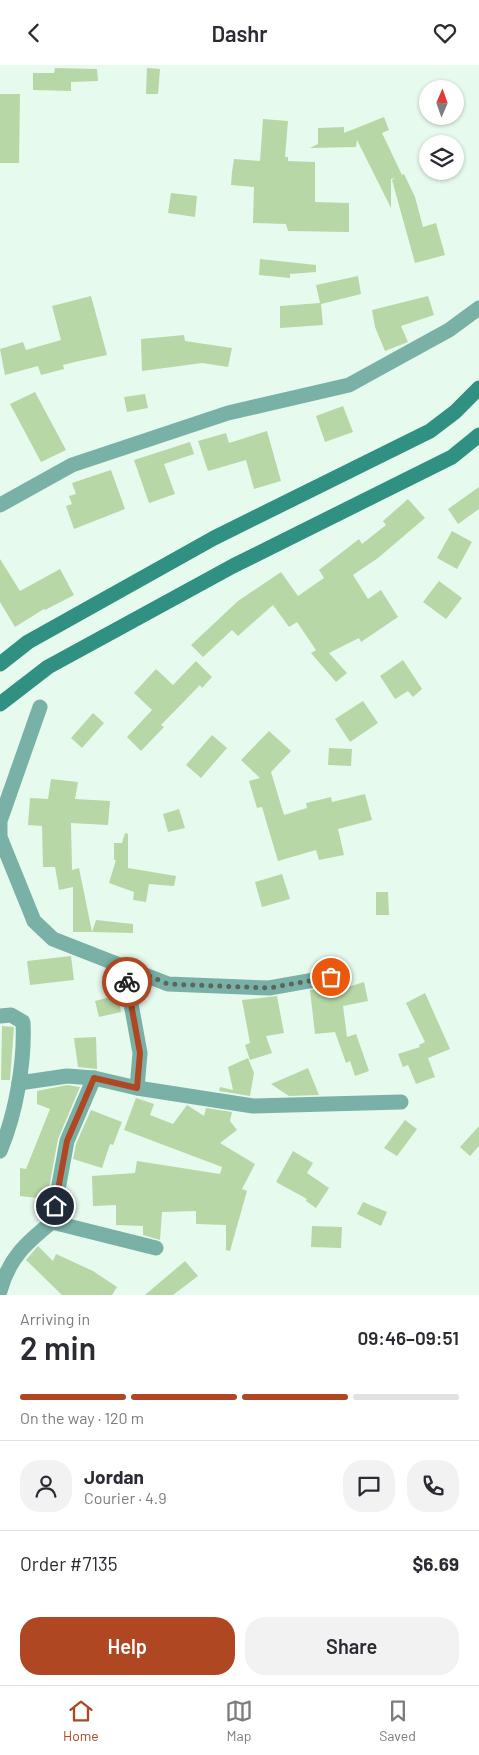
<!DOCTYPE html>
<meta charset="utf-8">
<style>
:root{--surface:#fff;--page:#f2f2f3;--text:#2b2b33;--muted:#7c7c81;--line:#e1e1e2;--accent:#ae4722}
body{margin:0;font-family:Barlow,sans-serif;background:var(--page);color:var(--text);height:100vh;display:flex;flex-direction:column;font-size:19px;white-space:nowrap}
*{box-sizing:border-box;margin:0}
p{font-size:16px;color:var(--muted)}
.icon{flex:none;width:28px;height:28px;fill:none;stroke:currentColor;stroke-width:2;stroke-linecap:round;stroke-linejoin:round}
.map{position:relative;height:1230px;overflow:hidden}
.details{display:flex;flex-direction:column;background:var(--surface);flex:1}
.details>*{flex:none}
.needle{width:32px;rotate:2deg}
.controls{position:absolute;left:419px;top:15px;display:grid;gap:10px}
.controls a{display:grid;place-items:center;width:45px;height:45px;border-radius:50%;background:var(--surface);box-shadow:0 1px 4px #0004;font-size:25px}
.pin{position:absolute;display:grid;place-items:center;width:42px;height:42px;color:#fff;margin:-21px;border:2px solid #fff;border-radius:50%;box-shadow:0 1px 5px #0007}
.courier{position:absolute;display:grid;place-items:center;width:50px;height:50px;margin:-25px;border:4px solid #ae4722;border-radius:50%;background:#fff;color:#222;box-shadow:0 1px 6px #0007}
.summary em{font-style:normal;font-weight:600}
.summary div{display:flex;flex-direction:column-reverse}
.summary{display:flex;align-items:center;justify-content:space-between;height:85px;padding:0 20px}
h1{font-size:32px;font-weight:600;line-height:38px}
.bar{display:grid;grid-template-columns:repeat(4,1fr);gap:8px 5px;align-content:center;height:60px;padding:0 20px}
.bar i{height:6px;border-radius:4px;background:var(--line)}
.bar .on{background:var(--accent)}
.bar p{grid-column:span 4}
.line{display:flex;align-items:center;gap:12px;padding:0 20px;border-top:1px solid var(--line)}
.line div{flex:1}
.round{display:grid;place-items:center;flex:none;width:52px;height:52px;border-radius:20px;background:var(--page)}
.action{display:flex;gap:10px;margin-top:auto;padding:10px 20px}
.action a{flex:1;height:58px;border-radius:20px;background:var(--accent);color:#fff;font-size:20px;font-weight:600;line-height:58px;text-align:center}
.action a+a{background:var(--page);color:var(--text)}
header{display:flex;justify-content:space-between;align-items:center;height:65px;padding:0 20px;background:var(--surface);font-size:22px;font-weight:600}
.menu{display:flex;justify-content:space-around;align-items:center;height:70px;border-top:1px solid var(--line);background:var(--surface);font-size:14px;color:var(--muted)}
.menu a{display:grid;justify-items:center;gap:2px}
.menu .on{color:var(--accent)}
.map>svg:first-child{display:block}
.building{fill:#b8d7a6}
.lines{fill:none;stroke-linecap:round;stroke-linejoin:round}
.minor{stroke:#7ab1a7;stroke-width:15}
.tertiary{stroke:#7ab1a7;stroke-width:15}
.secondary{stroke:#309081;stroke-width:15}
.done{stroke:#5b665f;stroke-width:5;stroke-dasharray:0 9}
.route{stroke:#ae4722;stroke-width:6}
</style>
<header><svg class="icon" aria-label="back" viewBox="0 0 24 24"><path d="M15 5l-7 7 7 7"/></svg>Dashr<svg class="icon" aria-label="heart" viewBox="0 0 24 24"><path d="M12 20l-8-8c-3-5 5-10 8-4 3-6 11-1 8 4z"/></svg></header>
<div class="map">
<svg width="479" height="1230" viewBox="0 0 479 1230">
<rect width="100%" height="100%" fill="#e7faee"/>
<g class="building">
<polygon points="55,3 97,4 98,16 71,17 71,26 33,25 33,8 54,8"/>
<polygon points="147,3 160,4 158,29 146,29"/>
<polygon points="0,29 20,29 19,98 0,98"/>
<polygon points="384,52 389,65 382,68 402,110 404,109 415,132 423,162 436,158 445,190 415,198 392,115 395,113 391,114 391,143 357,75 356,82 310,83 318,79 318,63 344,62 344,68"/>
<polygon points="263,54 288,56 285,92 288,92 288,96 315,97 315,137 349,138 349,167 288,166 286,159 253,158 254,122 231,120 232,107 234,94 260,96"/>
<polygon points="171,128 197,131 195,152 168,148"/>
<polygon points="260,194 316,200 316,207 290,209 290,213 259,210"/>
<polygon points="358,211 361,229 321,239 323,260 280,263 280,241 320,238 316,220"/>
<polygon points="91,231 107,290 79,296 63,300 64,304 41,310 38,301 5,310 0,284 23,277 26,285 61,275 52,241"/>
<polygon points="428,231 434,250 401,261 408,277 385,286 375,262 372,245"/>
<polygon points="184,270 185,276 232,283 228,302 202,298 142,306 141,274"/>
<polygon points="35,327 66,385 41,397 10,339"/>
<polygon points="145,329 148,343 127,347 124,332"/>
<polygon points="343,341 353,367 325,377 316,351"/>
<polygon points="267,366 281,416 254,424 246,395 208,406 198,376 226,368 229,378"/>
<polygon points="190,377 194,389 164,399 175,429 149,438 134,395"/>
<polygon points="111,405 125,444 74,464 66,441 72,439 69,431 76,429 72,418"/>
<polygon points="479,422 479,444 458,459 448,444"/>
<polygon points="408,434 425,453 378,493 353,510 368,534 381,525 398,552 361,577 359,573 329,588 347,608 336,617 311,588 316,585 297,557 289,562 273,540 238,571 232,565 203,592 191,580 238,536 281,507 298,531 324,513 319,505 359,474 362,479 386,460 383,456"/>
<polygon points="452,466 472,477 457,504 437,493"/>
<polygon points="0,494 20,526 60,504 74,530 45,545 44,544 15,562 0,537"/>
<polygon points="439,516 462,533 446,554 423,537"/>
<polygon points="403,595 422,624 413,632 408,626 395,634 380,611"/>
<polygon points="196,596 212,612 202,623 200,620 161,660 164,662 141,686 127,672 152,645 134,628 156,604 173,620"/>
<polygon points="363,636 378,658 350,677 335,654"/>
<polygon points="93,648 104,658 82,683 71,673"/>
<polygon points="269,666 291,686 271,707 284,750 307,743 306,738 331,732 332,737 365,729 372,755 338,764 344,790 319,795 316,785 278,796 262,742 257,743 249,716 260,713 241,695"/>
<polygon points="212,670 227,683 201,713 186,700"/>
<polygon points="329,683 352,684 351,701 328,700"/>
<polygon points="51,714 78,717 75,734 110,736 108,760 71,758 72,805 79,803 92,867 73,867 73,822 59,825 55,802 43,802 42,761 28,760 30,733 48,734"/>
<polygon points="179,744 185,763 168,767 163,749"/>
<polygon points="125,768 128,769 128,803 176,811 174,821 149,819 146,837 133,835 134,827 109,818 116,795 114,795 114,778 122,778"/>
<polygon points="282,809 290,834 262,842 255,817"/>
<polygon points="376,827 388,827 389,850 376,850"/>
<polygon points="96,855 133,859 133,868 92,867"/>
<polygon points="71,891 74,915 30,920 27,896"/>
<polygon points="364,917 368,936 343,941 347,972 356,969 369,1006 355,1011 350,996 346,998 335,967 315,969 310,925 351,921"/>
<polygon points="425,928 450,984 428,993 435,1012 416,1019 408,1000 403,1002 398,989 420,982 419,980 425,977 406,938"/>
<polygon points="118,930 121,947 99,952 95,936"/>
<polygon points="277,931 284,968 266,971 272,988 250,995 245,980 250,978 242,935"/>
<polygon points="2,961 14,962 10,1015 1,1015"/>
<polygon points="96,972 97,1004 78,1002 74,973"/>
<polygon points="248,993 254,1008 250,1031 219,1026 220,1022 233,1025 228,1002"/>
<polygon points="308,1003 319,1030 289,1031 271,1019"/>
<polygon points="67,1020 80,1022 58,1074 47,1134 20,1131 20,1103 26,1104 50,1044 37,1039 37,1026"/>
<polygon points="136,1033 154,1039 150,1050 173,1059 187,1040 204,1051 206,1043 232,1047 230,1056 237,1065 220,1078 255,1099 242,1124 247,1126 230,1186 226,1185 226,1160 196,1159 196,1146 162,1147 160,1175 143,1170 143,1161 116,1160 116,1140 93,1141 92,1111 135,1108 137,1096 220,1109 222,1102 124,1065"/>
<polygon points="91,1045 122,1057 113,1080 110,1079 102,1103 73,1094 76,1079"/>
<polygon points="405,1055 417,1064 397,1091 384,1083"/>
<polygon points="479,1061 479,1081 470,1091 460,1082"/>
<polygon points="293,1086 313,1098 307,1108 329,1123 316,1143 306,1136 307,1134 276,1117"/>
<polygon points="363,1137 387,1147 381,1161 357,1149"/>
<polygon points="312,1161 342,1162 341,1183 311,1182"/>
<polygon points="38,1181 53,1196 56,1189 93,1206 117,1222 112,1230 62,1230 26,1195"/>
<polygon points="185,1196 198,1211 173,1230 145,1230"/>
</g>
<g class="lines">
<g class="minor">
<polyline points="0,756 40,642"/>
<polyline points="0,759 0,772 34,856 53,874 168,919 269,923 331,912"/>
<polyline points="124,900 140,988 137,1023"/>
<path d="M0,951L11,950L23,957C25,996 16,1049 0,1086"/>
<polyline points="19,1018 67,1011 94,1013 137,1023 253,1041 401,1037"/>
<polyline points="52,1157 156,1183"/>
<path d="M0,1226C9,1193 26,1178 52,1157L67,1076L94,1013"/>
</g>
<polyline class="tertiary" points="0,440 72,400 228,348 349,320 449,265 479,243"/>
<g class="secondary">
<polyline points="0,599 28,577 214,473 430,366 455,347 479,323"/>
<polyline points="0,639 48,602 233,501 452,392 479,370"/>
</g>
</g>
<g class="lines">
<polyline class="done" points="127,917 124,900 168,919 269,923 331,912"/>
<polyline class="route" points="55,1141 67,1076 94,1013 137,1023 140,988 127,917"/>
</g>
</svg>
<div class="controls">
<a><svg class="needle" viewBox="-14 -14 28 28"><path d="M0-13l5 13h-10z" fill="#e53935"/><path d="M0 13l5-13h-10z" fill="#7c7c81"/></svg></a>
<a><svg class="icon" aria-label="layers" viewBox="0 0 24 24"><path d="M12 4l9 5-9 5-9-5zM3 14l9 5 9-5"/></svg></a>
</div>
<div class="pin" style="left:331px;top:912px;background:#ea580c"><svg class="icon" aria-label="bag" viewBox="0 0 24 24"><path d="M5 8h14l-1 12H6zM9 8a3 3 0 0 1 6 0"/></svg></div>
<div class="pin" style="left:55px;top:1141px;background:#1f2937"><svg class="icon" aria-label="home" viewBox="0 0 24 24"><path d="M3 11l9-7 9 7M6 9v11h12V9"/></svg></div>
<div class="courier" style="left:127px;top:917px"><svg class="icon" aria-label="bike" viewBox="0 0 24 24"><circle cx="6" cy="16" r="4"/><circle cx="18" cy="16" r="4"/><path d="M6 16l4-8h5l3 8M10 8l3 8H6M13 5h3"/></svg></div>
</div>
<section class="details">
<div class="summary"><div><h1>2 min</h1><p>Arriving in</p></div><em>09:46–09:51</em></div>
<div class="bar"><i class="on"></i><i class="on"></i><i class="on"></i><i></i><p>On the way · 120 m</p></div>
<div class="line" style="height:90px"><a class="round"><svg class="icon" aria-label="person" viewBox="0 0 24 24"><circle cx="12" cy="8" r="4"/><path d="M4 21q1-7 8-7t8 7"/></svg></a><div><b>Jordan</b><p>Courier · 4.9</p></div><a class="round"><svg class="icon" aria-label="chat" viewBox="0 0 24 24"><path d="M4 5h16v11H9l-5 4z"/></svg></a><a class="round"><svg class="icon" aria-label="phone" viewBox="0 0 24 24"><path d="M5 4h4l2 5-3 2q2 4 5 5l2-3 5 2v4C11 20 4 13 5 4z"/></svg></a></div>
<div class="line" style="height:65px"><div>Order #7135</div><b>$6.69</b></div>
<div class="action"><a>Help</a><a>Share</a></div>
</section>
<nav class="menu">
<a class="on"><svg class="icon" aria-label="home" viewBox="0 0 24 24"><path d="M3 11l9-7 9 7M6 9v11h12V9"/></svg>Home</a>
<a><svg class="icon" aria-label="map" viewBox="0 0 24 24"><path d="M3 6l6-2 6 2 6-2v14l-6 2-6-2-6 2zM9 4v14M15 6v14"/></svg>Map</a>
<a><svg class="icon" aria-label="saved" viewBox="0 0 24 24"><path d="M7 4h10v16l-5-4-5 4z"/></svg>Saved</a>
</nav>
